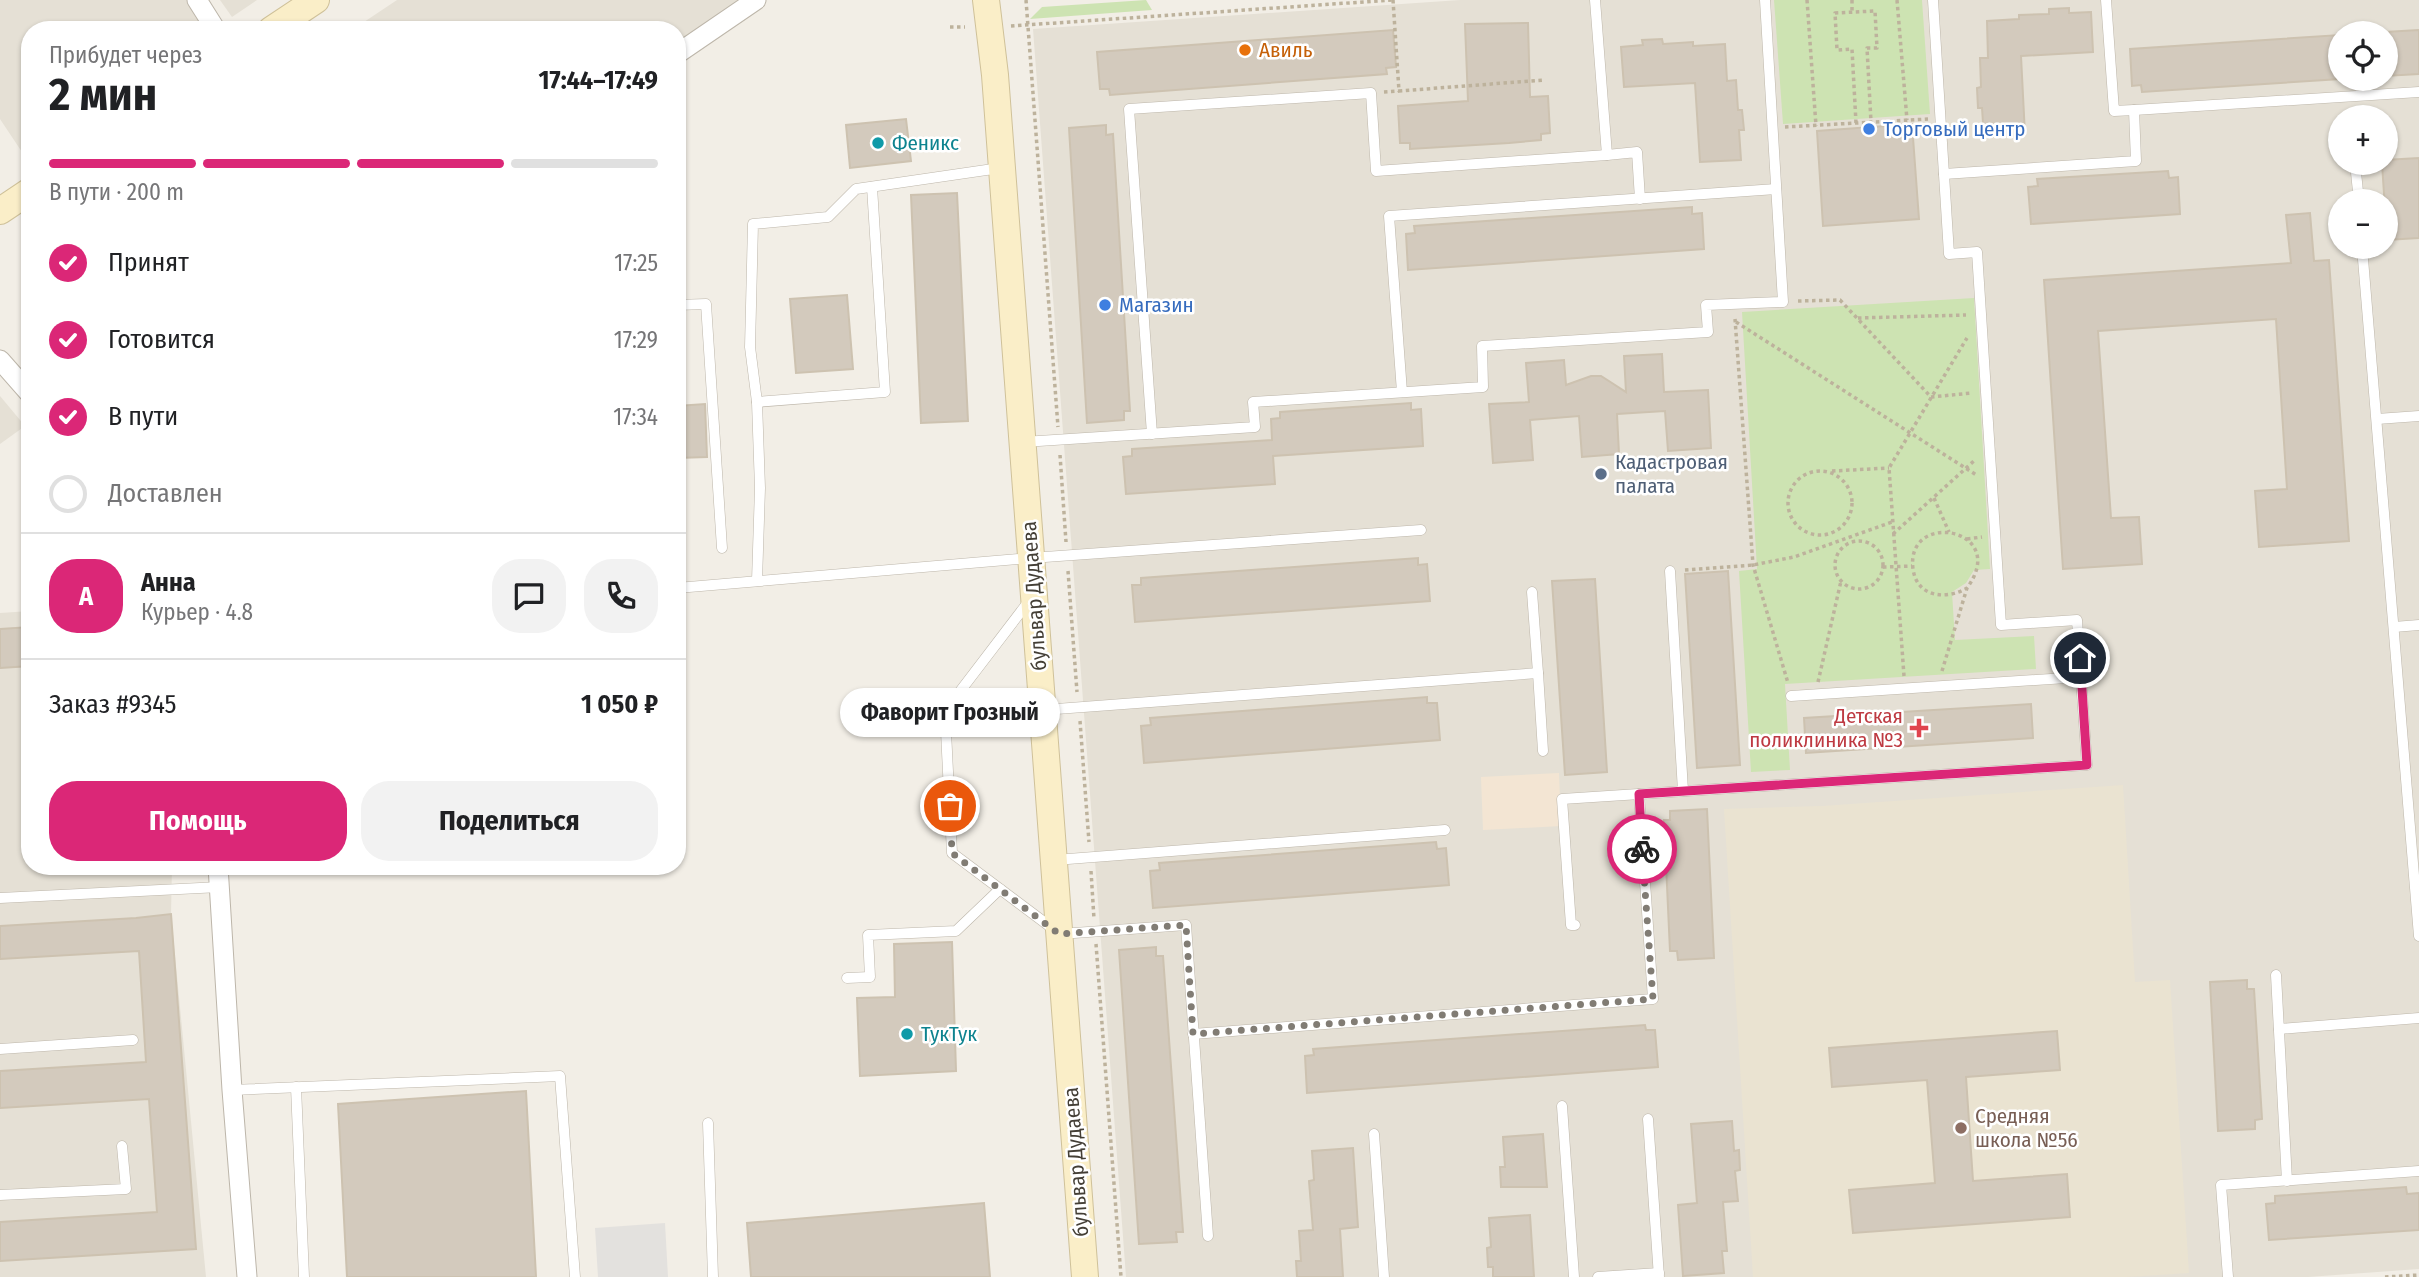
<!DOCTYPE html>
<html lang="ru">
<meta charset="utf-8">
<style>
:root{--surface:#fff;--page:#f2f2f2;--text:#202124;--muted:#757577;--line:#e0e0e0;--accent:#db2777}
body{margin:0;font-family:"Fira Sans Condensed",sans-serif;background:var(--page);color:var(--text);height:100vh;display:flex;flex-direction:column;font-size:26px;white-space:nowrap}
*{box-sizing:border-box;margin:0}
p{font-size:23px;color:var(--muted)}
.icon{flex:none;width:38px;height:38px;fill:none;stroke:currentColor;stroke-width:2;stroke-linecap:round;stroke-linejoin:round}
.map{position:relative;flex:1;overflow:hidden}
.side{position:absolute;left:21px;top:21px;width:665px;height:854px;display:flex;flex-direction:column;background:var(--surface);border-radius:28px;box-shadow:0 2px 5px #0004}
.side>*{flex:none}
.tools{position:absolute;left:2328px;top:21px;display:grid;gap:14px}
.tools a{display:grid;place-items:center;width:70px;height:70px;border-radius:50%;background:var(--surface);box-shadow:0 2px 5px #0004;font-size:35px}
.pin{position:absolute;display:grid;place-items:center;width:60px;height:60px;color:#fff;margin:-30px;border:4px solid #fff;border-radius:50%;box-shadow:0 2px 7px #0007}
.courier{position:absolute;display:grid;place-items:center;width:70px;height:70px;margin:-35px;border:5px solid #db2777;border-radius:50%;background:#fff;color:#222;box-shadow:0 2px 9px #0007}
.bubble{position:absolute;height:49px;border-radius:24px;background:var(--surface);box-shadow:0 2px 5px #0004;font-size:23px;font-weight:700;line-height:49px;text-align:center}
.summary em{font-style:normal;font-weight:700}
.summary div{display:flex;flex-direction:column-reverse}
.summary{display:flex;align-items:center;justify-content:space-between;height:119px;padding:0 28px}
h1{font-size:46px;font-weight:700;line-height:52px}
.bar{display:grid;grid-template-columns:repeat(4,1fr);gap:10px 7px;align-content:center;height:84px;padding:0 28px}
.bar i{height:9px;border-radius:5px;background:var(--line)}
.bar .active{background:var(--accent)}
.bar p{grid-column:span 4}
.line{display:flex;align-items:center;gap:18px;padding:0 28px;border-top:2px solid var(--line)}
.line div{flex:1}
.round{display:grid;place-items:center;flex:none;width:74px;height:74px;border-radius:28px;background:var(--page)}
ol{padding:0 28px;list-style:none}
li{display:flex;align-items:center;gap:21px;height:77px}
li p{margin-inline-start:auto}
li .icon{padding:7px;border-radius:50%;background:var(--accent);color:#fff;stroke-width:4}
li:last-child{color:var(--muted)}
li i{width:38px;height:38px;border:4px solid var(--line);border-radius:50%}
.button{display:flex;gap:14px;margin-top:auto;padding:14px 28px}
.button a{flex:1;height:80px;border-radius:28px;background:var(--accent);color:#fff;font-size:28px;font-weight:700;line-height:80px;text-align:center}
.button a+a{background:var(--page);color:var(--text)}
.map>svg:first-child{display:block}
.residential{fill:#e5e0d5;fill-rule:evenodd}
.commercial{fill:#f3e5d3}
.education{fill:#eae3d1}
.green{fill:#cde3b2}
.parking{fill:#e3e1de}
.building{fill:#d3cabd;stroke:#cdc2b0;stroke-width:2}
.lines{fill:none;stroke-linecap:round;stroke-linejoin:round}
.service-casing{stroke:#bdb6aa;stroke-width:11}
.minor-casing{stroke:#bdb6aa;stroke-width:21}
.secondary-casing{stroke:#cfc199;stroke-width:28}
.path{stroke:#bdb29c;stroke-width:3.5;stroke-dasharray:3.5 3.5;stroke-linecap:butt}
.service{stroke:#fff;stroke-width:10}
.minor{stroke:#fff;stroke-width:19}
.secondary{stroke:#faeec8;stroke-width:26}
.done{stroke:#817c74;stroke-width:7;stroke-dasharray:0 12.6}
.route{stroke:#db2777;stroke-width:9}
.food-dot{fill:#e8710a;stroke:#fff;stroke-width:2.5}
.shop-dot{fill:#3f7fe0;stroke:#fff;stroke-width:2.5}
.culture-dot{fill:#0f9aa8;stroke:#fff;stroke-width:2.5}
.service-dot{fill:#5c6f8a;stroke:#fff;stroke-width:2.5}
.health-dot{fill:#e0444e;stroke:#fff;stroke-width:2.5}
.education-dot{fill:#8d6e63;stroke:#fff;stroke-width:2.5}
.labels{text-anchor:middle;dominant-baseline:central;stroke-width:5;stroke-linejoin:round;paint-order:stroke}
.food-label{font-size:21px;fill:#c56008;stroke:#fff;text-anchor:start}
.shop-label{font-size:21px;fill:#366cbe;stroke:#fff;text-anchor:start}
.culture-label{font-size:21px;fill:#0d838f;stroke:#fff;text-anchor:start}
.service-label{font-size:21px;fill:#4e5e75;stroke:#fff;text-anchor:start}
.street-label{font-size:21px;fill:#443f36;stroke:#fff}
.health-label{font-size:21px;fill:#be3a42;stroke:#fff;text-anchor:end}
.education-label{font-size:21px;fill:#785e54;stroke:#fff;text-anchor:start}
</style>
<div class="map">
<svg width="2419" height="1277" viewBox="0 0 2419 1277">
<rect width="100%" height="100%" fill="#f2eee6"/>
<g class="residential">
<polygon points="0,0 193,0 209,30 30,30 30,147 22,152 0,119"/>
<polygon points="220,0 257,0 232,17"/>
<polygon points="397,0 740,0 677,43 677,30 352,30"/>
<path d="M1460,0H2419V1269L2308,1277H1126L1033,29ZM2340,33H2385V79H2340ZM2340,117H2385V163H2340ZM2340,201H2385V247H2340Z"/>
<polygon points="0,396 25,426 0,444"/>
<polygon points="30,611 30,866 172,866 171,914 206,1277 0,1277 0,613"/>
</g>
<polygon class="commercial" points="1559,773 1561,826 1483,830 1481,777"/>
<polygon class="education" points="2123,785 2135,982 2170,980 2189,1273 2127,1277 1753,1277 1724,809 1822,806"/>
<g class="green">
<polygon points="1146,0 1152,10 1030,19 1042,7"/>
<polygon points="1774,0 1922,0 1930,114 1783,124"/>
<polygon points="1974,298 1990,569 1974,570 1966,583 1952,592 1955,640 2034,636 2036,669 1785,684 1790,770 1751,772 1739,571 1757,569 1742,312"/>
</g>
<polygon class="parking" points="665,1223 668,1277 598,1277 595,1228"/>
<g class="building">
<polygon points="2069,8 2069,13 2091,12 2093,52 2021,56 2025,135 1984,137 1982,108 1978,108 1977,88 1981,87 1980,58 1988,58 1987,21 2019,19 2019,15 2049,14 2049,9"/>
<polygon points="1528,23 1530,97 1548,96 1550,133 1541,134 1541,140 1509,143 1410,149 1410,143 1400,143 1398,106 1468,101 1465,24"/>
<polygon points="1393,30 1396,67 1386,68 1387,74 1110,95 1109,89 1100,89 1097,52"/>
<polygon points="2419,30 2419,74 2385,76 2385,32"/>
<polygon points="2340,35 2340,79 2142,92 2141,85 2132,86 2130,49"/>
<polygon points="1662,39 1663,44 1693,42 1693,46 1725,44 1727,81 1736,80 1738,110 1742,110 1744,130 1739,130 1741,160 1700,162 1695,83 1624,87 1621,47 1643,45 1642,40"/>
<polygon points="906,119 911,161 850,168 846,125"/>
<polygon points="1912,124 1919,219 1823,226 1817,131"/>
<polygon points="1106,125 1106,135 1113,134 1130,411 1124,411 1124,420 1087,423 1069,128"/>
<polygon points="2419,158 2419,238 2387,240 2382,163 2385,163 2385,160"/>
<polygon points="2168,171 2169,178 2178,177 2180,214 2031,224 2028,187 2038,186 2037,179"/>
<polygon points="957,193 968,421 921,423 911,195"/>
<polygon points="1692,207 1692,214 1702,213 1704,249 1408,270 1406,234 1415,233 1414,226"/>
<polygon points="2310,213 2314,261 2329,260 2349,541 2259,547 2255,491 2287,489 2276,319 2098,331 2111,518 2139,517 2142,564 2063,569 2044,280 2291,263 2286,215"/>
<polygon points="847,295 853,369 796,373 790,299"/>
<polygon points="1662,354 1664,392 1708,390 1711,448 1668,451 1665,411 1617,414 1619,454 1582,457 1579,416 1530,420 1533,460 1493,463 1489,404 1529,402 1526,363 1564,360 1566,385 1591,376 1601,376 1626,392 1624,356"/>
<polygon points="1411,403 1411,410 1421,409 1423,446 1273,456 1275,484 1126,494 1123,457 1132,456 1132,449 1272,440 1271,419 1280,418 1280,412"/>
<polygon points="705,404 707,457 677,458 677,406"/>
<polygon points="1418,558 1418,565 1427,564 1430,601 1135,622 1132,585 1141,585 1141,578"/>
<polygon points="1728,571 1740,765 1697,768 1685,574"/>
<polygon points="1595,579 1607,772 1565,775 1552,581"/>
<polygon points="30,627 30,666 0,668 0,629"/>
<polygon points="1427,697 1427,703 1437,703 1440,740 1144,763 1141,726 1151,725 1150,718"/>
<polygon points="2031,704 2033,738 1806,753 1804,718"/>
<polygon points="1707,809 1714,958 1678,960 1677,951 1670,951 1664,820 1670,820 1670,811"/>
<polygon points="1436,842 1437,849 1446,848 1449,885 1153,908 1150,871 1160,870 1159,863"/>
<polygon points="171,914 196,1249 0,1261 0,1222 157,1212 149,1099 0,1108 0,1071 146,1062 139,951 0,959 0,926 136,918"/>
<polygon points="952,942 956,1071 860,1076 857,998 895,997 894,944"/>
<polygon points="1156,947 1156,956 1163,956 1183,1232 1176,1232 1177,1242 1139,1244 1119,950"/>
<polygon points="2247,980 2247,989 2254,989 2262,1119 2255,1120 2255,1129 2218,1131 2210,982"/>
<polygon points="1645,1025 1646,1030 1655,1030 1658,1067 1307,1093 1305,1056 1314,1055 1313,1049"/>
<polygon points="2057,1031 2060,1070 1966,1077 1973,1181 2067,1174 2070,1217 1853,1233 1849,1190 1935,1183 1927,1080 1832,1087 1829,1048"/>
<polygon points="526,1091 536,1277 347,1277 338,1104"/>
<polygon points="1732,1121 1734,1151 1739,1150 1740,1170 1735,1171 1738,1201 1723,1202 1727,1251 1722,1251 1724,1273 1683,1276 1678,1205 1697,1203 1691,1124"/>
<polygon points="1543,1134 1547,1187 1501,1187 1500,1167 1505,1167 1503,1137"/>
<polygon points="1353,1148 1358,1227 1340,1229 1343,1277 1297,1277 1296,1261 1301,1261 1299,1231 1313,1230 1309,1181 1314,1180 1312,1151"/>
<polygon points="2406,1187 2407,1194 2419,1193 2419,1230 2269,1240 2266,1204 2275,1203 2275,1196"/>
<polygon points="984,1203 990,1277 751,1277 747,1223"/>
<polygon points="1530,1215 1534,1277 1493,1277 1493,1267 1488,1267 1487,1248 1491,1247 1489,1218"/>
</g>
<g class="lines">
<g class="service-casing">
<g id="service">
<polyline points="1595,0 1607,155 1637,152 1640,199"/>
<polyline points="2106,0 2114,111 2134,110"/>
<polyline points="2355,163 2359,201"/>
<polyline points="1944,174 2136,161 2134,110 2419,92"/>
<polyline points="2362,247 2419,936"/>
<polyline points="677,305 706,304 722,548"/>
<polyline points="1402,392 1389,216 1776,189"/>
<polyline points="757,402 885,392 872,187"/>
<polyline points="2377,419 2419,416"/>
<polyline points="1152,434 1129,109 1371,93 1376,171 1607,155"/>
<polyline points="1023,442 1255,427 1253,402 1483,387 1482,346 1708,332 1706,305 1783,302 1765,0"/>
<polyline points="1670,571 1683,791"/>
<polyline points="757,581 760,488 757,402 750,347 753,224 828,217 856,189 1000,168"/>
<polyline points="677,588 1031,558 1421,530"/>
<polyline points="1029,601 945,711 952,853 1060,934 1186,925 1208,1236"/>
<polyline points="2394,627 2419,625"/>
<polyline points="1538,673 1543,751"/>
<polyline points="1791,696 2081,677"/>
<polyline points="1043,710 1538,673 1532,592"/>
<polyline points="1055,860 1445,830"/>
<polyline points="0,898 220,887"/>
<polyline points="1575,925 1571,925 1562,799 2087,765 2077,620 2001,625 1977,252 1949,254 1933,0"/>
<polyline points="2276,975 2287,1181"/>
<polyline points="847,978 870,977 868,935 956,931 1000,889"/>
<polyline points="2279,1029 2419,1018"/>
<polyline points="1193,1034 1653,999 1639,794"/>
<polyline points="0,1049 133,1040"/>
<polyline points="296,1087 304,1277"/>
<polyline points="232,1090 560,1076 575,1277"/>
<polyline points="1562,1106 1574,1277"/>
<polyline points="1648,1119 1659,1277"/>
<polyline points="708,1123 713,1277"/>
<polyline points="1374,1134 1384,1277"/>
<polyline points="0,1195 126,1189 122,1146"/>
<polyline points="1598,1277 1659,1273"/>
<polyline points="2228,1277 2221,1185 2419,1171"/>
</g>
</g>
<g class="minor-casing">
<g id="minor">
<polyline points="197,0 216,30"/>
<polyline points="677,54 756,0"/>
<polyline points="0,360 30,394"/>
<polyline points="218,866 232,1090 247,1277"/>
</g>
</g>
<g class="secondary-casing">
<g id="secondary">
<polyline points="986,0 995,75 1085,1277"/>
<polyline points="271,30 316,0"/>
<polyline points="0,211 30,191"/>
</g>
</g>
<g class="path">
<polyline points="1026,0 1058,427"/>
<polyline points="1393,0 1399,91 1544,80"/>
<polyline points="1807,0 1816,126"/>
<polyline points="1852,0 1852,12"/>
<polyline points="1897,0 1907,120"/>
<polyline points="1011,26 1392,0"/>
<polyline points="950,27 965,27"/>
<polyline points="1384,92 1399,91"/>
<polyline points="1856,123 1852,49 1837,50 1835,13 1875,11 1877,48 1867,48 1871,122"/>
<polyline points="1785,127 1928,119"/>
<polyline points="1798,301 1840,300 1931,397 1972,393"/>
<polyline points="1858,318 1966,315"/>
<polyline points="1735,319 1753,565 1788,683"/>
<polyline points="1736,322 1978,476"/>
<polyline points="1060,455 1066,542"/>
<circle cx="1820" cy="503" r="32"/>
<polyline points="1832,471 1889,468"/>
<polyline points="1934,498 1949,532"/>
<polyline points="1893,534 1975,460"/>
<polyline points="1967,539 1982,537"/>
<circle cx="1859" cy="565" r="24"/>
<polyline points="1883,567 1912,566"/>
<polyline points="1685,570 1753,565 1794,557 1892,522"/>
<polyline points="1068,571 1077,692"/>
<path d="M1942,671L1967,588C2011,528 1905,509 1913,569C1917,598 1947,600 1967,588"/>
<polyline points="1904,676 1889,468 1967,338"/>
<polyline points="1818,682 1841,581"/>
<polyline points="1080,721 1089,842"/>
<polyline points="1091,871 1094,919"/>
<polyline points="1096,944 1121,1277"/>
<polyline points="2385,1277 2419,1275"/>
</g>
<use href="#service" class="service"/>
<use href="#minor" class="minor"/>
<use href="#secondary" class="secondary"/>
</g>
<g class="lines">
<polyline class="done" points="950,806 952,853 1059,934 1186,925 1193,1034 1653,999 1642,849"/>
<polyline class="route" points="1642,849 1639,794 2087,765 2080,658"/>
</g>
<circle class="food-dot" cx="1245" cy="50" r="7"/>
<g class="shop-dot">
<circle cx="1869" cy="129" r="7"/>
<circle cx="1105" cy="305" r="7"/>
</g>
<g class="culture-dot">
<circle cx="878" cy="143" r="7"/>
<circle cx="907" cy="1034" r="7"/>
</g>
<circle class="service-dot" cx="1601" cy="474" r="7"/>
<path class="health-dot" d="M1915.5 717.5h7v7h7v7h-7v7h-7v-7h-7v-7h7z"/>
<circle class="education-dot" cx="1961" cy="1128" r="7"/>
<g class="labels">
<g class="food-label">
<text x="1259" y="50">Авиль</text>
</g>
<g class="shop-label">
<text x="1883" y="129">Торговый центр</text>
<text x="1119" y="305">Магазин</text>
</g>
<g class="culture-label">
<text x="892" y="143">Феникс</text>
<text x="921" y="1034">ТукТук</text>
</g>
<g class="service-label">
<text x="1615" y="462">Кадастровая<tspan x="1615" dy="24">палата</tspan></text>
</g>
<g class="street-label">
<text transform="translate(1034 596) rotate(-94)">бульвар Дудаева</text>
<text transform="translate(1076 1162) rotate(-94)">бульвар Дудаева</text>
</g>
<g class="health-label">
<text x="1903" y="716">Детская<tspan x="1903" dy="24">поликлиника №3</tspan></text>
</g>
<g class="education-label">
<text x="1975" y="1116">Средняя<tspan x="1975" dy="24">школа №56</tspan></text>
</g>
</g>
</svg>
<div class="tools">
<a><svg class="icon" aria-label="locate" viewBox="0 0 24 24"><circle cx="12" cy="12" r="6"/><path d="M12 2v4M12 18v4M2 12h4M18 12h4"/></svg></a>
<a>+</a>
<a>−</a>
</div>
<div class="pin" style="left:950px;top:806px;background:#ea580c"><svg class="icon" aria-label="bag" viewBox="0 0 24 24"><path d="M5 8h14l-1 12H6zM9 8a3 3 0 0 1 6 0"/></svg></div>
<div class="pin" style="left:2080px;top:658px;background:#1f2937"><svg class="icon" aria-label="home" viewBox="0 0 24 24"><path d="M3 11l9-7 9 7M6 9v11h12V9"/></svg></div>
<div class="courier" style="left:1642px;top:849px"><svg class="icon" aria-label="bike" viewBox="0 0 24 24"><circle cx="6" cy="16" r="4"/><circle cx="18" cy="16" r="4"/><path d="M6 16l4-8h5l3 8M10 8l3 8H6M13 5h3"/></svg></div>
<div class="bubble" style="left:840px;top:688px;width:220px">Фаворит Грозный</div>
<section class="side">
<div class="summary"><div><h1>2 мин</h1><p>Прибудет через</p></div><em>17:44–17:49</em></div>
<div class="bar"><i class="active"></i><i class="active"></i><i class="active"></i><i></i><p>В пути · 200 m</p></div>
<ol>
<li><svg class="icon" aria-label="check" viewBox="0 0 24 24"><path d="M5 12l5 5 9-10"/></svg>Принят<p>17:25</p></li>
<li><svg class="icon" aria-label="check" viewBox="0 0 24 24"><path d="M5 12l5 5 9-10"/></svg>Готовится<p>17:29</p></li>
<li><svg class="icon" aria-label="check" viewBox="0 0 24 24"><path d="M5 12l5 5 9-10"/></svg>В пути<p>17:34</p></li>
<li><i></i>Доставлен</li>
</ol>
<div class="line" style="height:126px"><b class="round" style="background:var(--accent);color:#fff">А</b><div><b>Анна</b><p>Курьер · 4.8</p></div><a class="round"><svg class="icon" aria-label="chat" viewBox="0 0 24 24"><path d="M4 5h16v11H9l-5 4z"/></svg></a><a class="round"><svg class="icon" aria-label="phone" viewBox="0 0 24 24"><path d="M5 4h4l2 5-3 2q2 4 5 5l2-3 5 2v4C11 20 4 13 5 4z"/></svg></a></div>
<div class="line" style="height:91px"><div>Заказ #9345</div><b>1 050 ₽</b></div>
<div class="button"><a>Помощь</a><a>Поделиться</a></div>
</section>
</div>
